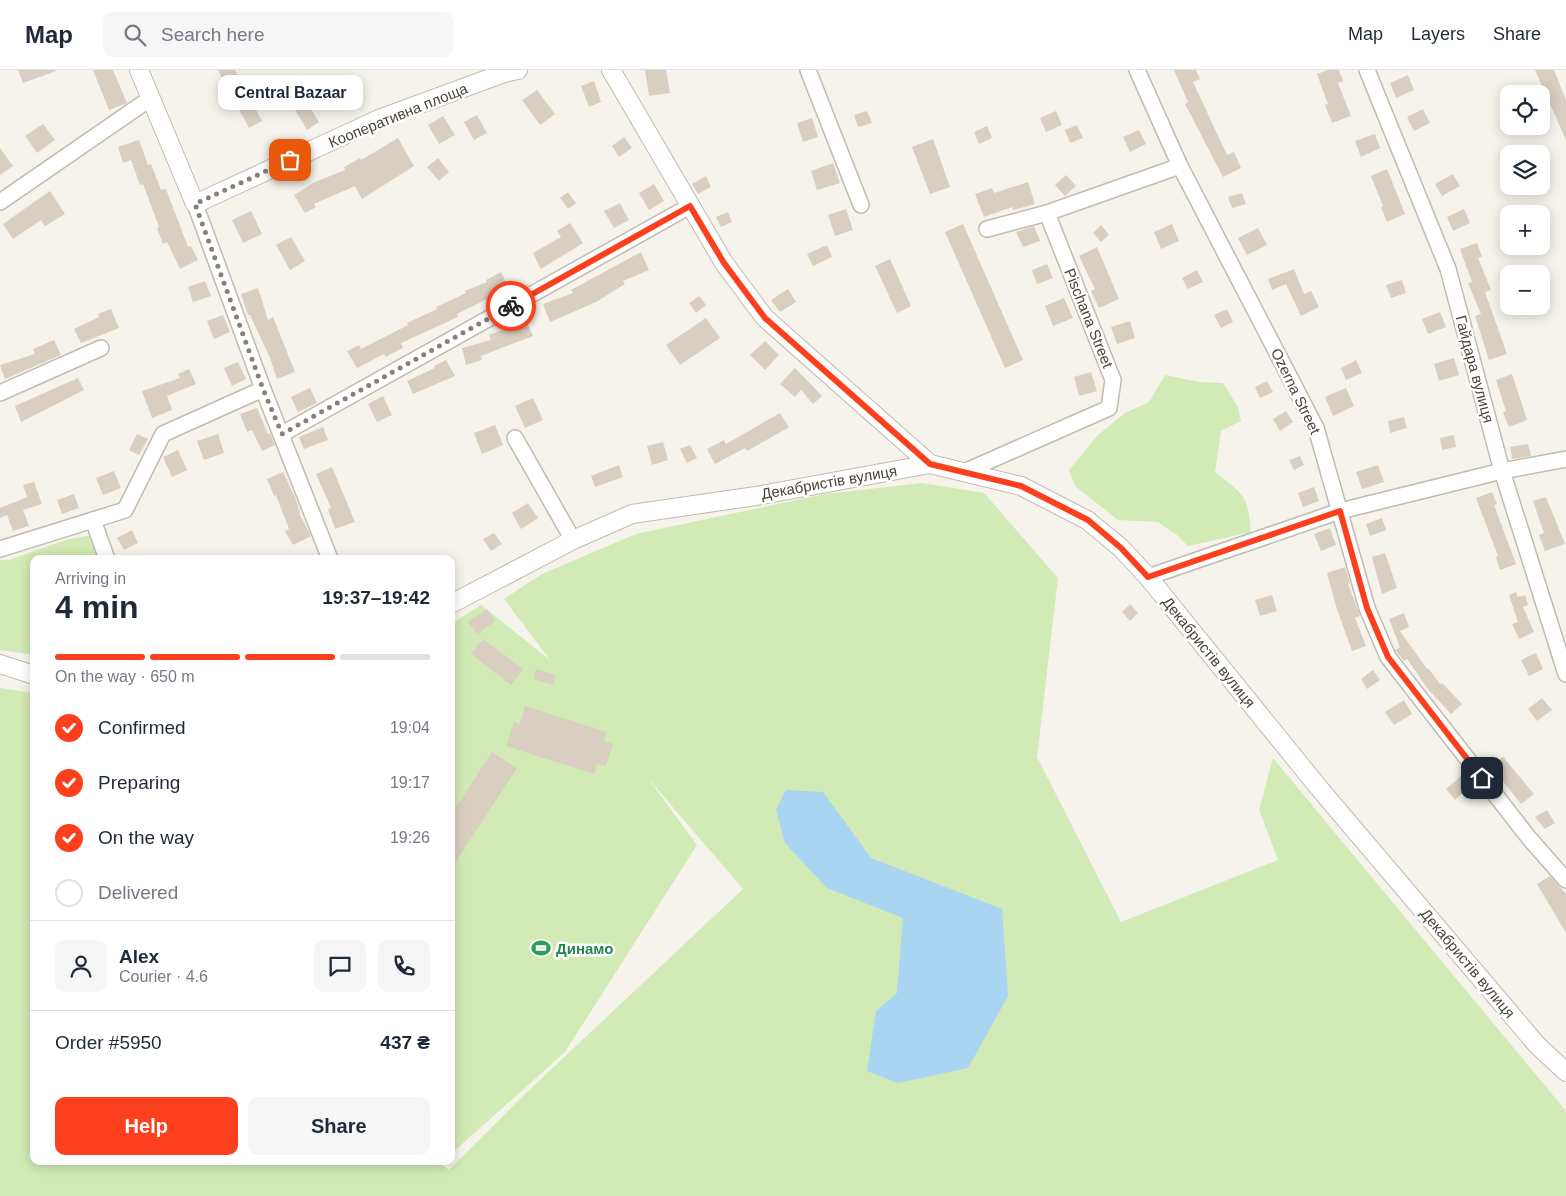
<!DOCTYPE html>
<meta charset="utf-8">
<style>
:root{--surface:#fff;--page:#f6f6f7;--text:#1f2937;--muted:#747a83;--line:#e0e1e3;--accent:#fc3f1d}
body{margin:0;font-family:Arial,sans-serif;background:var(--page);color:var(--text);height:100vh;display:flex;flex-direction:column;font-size:19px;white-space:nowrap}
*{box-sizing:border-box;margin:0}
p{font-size:16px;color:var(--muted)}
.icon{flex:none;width:28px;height:28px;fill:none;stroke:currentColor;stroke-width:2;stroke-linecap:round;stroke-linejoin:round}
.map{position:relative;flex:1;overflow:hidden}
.details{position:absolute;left:30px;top:485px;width:425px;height:610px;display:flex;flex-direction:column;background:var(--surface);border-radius:10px;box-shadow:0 2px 12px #0003}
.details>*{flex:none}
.fabs{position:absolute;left:1500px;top:15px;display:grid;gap:10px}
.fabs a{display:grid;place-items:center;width:50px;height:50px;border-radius:10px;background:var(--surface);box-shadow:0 2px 12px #0003;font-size:25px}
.pin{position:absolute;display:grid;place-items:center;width:42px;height:42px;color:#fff;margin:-21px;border-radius:10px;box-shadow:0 2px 8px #0006}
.courier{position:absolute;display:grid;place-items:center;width:50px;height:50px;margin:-25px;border:4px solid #fc3f1d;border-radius:50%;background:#fff;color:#222;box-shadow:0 1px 6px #0007}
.bubble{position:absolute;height:35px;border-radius:10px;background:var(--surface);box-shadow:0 2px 12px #0003;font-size:16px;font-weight:700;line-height:35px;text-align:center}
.overview em{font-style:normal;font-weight:700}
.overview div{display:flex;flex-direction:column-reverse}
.overview{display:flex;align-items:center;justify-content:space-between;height:85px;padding:0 25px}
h1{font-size:32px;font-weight:700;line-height:38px}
.bar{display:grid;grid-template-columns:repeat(4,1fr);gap:8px 5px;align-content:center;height:60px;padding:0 25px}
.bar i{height:6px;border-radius:4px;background:var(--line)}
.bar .on{background:var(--accent)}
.bar p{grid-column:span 4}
.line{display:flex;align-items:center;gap:12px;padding:0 25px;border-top:1px solid var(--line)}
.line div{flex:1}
.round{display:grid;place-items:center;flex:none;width:52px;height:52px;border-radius:10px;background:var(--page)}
ol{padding:0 25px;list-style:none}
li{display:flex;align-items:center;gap:15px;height:55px}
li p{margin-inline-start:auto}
li .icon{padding:5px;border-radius:50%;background:var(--accent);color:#fff;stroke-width:4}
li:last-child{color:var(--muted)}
li i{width:28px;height:28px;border:2px solid var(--line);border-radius:50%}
.button{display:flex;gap:10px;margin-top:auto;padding:10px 25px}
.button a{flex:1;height:58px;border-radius:10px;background:var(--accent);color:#fff;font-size:20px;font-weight:700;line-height:58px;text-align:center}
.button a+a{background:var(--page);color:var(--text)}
header{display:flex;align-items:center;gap:30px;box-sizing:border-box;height:70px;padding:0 25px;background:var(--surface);border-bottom:1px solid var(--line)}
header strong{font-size:24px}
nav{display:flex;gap:28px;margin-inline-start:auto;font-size:18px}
.search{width:350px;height:45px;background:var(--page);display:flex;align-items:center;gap:12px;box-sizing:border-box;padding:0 18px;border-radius:10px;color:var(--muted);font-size:19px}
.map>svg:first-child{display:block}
.green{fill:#d2eab5}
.water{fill:#a9d4f2}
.building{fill:#d8cfc1}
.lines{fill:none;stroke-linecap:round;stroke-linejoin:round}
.minor-casing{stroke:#c2bbae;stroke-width:18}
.tertiary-casing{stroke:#c2bbae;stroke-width:20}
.minor{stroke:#fff;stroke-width:15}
.tertiary{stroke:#fff;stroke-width:18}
.done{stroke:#878178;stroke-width:5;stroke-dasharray:0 9}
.route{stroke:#fc3f1d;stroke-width:6}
.labels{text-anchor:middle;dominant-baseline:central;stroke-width:5;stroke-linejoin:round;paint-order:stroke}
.street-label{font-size:15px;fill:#4b4439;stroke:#fff}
.leisure-label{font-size:15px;font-weight:bold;fill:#27864d;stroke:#fff;text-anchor:start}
</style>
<header>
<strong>Map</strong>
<div class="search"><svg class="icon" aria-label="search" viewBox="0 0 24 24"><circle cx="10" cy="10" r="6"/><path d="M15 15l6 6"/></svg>Search here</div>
<nav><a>Map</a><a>Layers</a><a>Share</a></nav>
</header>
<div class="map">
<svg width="1566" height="1126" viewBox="0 0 1566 1126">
<rect width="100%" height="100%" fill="#f6f3ec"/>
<g class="green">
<path d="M1165,305L1199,312L1223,313L1238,337L1241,351L1221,361L1215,402C1243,424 1248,424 1251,462L1188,476L1177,465L1158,452L1118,450L1075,416L1069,400L1097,366L1125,343L1149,332Z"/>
<polygon points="922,413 984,423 1058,508 1037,687 1121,852 1278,790 1259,740 1273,688 1566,1041 1566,1126 0,1126 0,618 34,623 34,1091 438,1091 449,1100 526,1023 743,819 647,707 697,775 565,982 451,1084 451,554 481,535 550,590 504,529 542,504 636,464 825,424"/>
<polygon points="92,465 99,489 34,489 34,585 0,580 0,490 9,490 65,470"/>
</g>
<polygon class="water" points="786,720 823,722 871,788 1002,839 1008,926 968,998 898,1013 867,1001 876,941 897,923 903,848 827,818 785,773 776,740"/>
<g class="building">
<polygon points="18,0 56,0 56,1 23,13"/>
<polygon points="93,0 113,0 127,33 109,40"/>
<polygon points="218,0 235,0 262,51 249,58"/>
<polygon points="645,0 666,0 670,23 649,26"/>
<polygon points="1174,0 1196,0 1200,9 1193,12 1227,85 1234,82 1241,98 1223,107 1185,34 1188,32"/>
<polygon points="1328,0 1339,0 1343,11 1338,13 1351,46 1332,53 1325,35 1328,34 1317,4"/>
<polygon points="1535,0 1554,0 1566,30 1566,70"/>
<polygon points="1408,5 1414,20 1396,28 1390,13"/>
<polygon points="594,11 601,32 589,37 581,16"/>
<polygon points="537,20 555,44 540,55 522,30"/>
<polygon points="307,33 319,52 307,60 295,40"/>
<polygon points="1423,39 1430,53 1414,61 1407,47"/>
<polygon points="867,41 872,53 858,57 854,45"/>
<polygon points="1056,41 1062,55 1046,62 1040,48"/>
<polygon points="477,45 487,63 474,70 464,52"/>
<polygon points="443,46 455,65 439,74 428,55"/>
<polygon points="812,48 818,67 803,72 797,53"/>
<polygon points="43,54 55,70 37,83 25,66"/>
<polygon points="1077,55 1083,68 1070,73 1065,60"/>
<polygon points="987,56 992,68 979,74 974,62"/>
<polygon points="1139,60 1146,74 1130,82 1123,67"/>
<polygon points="1375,64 1380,78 1361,87 1355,71"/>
<polygon points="624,67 632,78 619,87 612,76"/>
<polygon points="398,68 414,96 362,129 355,116 314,134 316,137 305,143 294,125 315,112 345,100 344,97 360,88 361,90"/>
<polygon points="933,69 950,117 930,124 912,77"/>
<polygon points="139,70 148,95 151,94 161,120 166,119 188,177 191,176 198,190 180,199 167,172 163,174 157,158 159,157 143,114 140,115 131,90 123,93 118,77"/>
<polygon points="0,78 13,96 0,105"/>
<polygon points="438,88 449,102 439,111 427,97"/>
<polygon points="833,93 840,113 817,120 811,101"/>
<polygon points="1387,99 1405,144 1387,152 1381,137 1383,136 1371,106"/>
<polygon points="1453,104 1460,116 1442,126 1435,114"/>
<polygon points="1066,105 1076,116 1065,126 1055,115"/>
<polygon points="706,106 711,117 698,124 692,114"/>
<polygon points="1028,112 1035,134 1013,140 1012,137 984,147 975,124 992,118 994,123"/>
<polygon points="654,114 664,131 649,140 639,123"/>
<polygon points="50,121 65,144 45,156 41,150 13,169 3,154"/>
<polygon points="568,122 576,133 568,139 560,128"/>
<polygon points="1242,123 1246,134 1232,138 1228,127"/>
<polygon points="620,133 629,150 614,158 604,141"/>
<polygon points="846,139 853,160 835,166 828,145"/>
<polygon points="1464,139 1470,153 1453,161 1447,147"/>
<polygon points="251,141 262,164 243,173 232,150"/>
<polygon points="728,142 732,152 721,157 716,147"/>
<polygon points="570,153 583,173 541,199 533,183 561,167 557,161"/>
<polygon points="963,154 1023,290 1005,298 945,162"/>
<polygon points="1172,154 1179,171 1161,179 1154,162"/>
<polygon points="1101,155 1109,165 1101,172 1093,163"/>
<polygon points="1034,156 1040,171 1023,177 1016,162"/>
<polygon points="1258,158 1267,175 1247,185 1238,168"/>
<polygon points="291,167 305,191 290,200 276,175"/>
<polygon points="1477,173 1482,187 1478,188 1491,220 1485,222 1507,284 1489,290 1475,246 1481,244 1468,213 1472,212 1460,179"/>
<polygon points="827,175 832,187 813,196 807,184"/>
<polygon points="1097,177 1119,229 1099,238 1091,221 1095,219 1079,186"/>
<polygon points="641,182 649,200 623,211 625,214 596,232 550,252 543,234 573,223 571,220"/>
<polygon points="890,189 911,236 897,243 875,196"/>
<polygon points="1047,194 1053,208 1037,214 1032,200"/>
<polygon points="1294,199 1304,224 1311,221 1319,237 1301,246 1286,214 1272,220 1268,209"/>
<polygon points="1197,200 1203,212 1188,219 1182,208"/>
<polygon points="501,202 509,218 457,244 458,247 401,273 403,278 386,287 384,284 357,298 347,281 359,275 361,279 408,255 407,253 437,239 436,237 466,223 465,221 487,212 486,210"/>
<polygon points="1402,210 1406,223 1391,228 1386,215"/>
<polygon points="205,211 211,226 193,232 188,217"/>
<polygon points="258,218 268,250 273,247 295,302 277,309 270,288 250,245 248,245 241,224"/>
<polygon points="788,219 796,232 780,242 771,230"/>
<polygon points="699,226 706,235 696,243 689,233"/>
<polygon points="1064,228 1073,248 1053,256 1045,236"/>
<polygon points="111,239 119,258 81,273 74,259 99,247 98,244"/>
<polygon points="1227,239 1233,252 1221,258 1214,245"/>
<polygon points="1440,242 1446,257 1428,264 1422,249"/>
<polygon points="223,245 230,262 214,269 207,251"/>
<polygon points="524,246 533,266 481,286 482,290 466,295 462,278 491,270 489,265 511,257 509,253"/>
<polygon points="706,248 720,268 680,295 666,275"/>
<polygon points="1130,251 1135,268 1117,274 1111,257"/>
<polygon points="54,270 61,285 5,309 0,295 35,284 33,279"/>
<polygon points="765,271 779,285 765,300 750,285"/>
<polygon points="1454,288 1459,305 1439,311 1434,294"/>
<polygon points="446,290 455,306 413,324 407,311 435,298 434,296"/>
<polygon points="1356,290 1362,303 1346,310 1341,298"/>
<polygon points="238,292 246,309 232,316 224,298"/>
<polygon points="795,298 822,326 813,334 801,320 795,327 780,314"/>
<polygon points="189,299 196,314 167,326 172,340 152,348 142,321 180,308 178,304"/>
<polygon points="1091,302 1097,321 1079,326 1074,307"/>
<polygon points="1512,304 1527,350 1509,357 1503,342 1506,341 1496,310"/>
<polygon points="78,308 84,320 21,352 15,336"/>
<polygon points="1267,311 1273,322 1260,328 1255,317"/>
<polygon points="310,318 317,333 298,342 291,327"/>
<polygon points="1346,318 1354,336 1333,346 1325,327"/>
<polygon points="383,326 392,345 377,352 368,334"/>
<polygon points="533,328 543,350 525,358 515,336"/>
<polygon points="257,338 268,364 270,363 275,375 262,381 252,360 247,362 240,344"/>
<polygon points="1286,341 1293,352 1280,361 1273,349"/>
<polygon points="780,343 789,357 747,381 745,378 715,394 707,379 724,370 726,374"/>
<polygon points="1404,347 1407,358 1390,363 1388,351"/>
<polygon points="495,355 503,375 482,384 474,363"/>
<polygon points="323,357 328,370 304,379 299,367"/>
<polygon points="137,364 148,369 139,385 129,380"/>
<polygon points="218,364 224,383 204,390 197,371"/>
<polygon points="1454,365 1456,377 1442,380 1440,368"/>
<polygon points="663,372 668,390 652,395 647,376"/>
<polygon points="1528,374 1531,386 1512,389 1510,377"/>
<polygon points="690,375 697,388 687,393 680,379"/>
<polygon points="178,380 187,400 172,407 163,387"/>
<polygon points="1300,386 1304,395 1294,400 1289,390"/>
<polygon points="619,395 623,407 595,417 591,406"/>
<polygon points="1378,395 1384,412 1362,419 1356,402"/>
<polygon points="332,397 355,452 335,459 328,439 331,438 316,404"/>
<polygon points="114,401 121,418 103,425 96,408"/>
<polygon points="283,402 295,427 300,442 299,443 311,466 293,475 285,461 289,459 276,425 274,426 267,409"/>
<polygon points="34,412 42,434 23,440 29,456 13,461 7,445 0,448 0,438 27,427 23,415"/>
<polygon points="1314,417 1319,431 1303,437 1298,423"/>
<polygon points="1492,422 1497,434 1494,435 1516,494 1500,500 1496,487 1498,486 1476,428"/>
<polygon points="74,424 79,438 62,444 57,430"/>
<polygon points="1546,427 1565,474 1545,481 1539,465 1544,463 1533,431"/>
<polygon points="528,433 538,448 521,459 512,443"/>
<polygon points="1382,448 1386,460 1370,466 1366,454"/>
<polygon points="1330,458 1336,475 1321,481 1314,464"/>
<polygon points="132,460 138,473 124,480 117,468"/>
<polygon points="494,463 502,474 491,481 483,469"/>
<polygon points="1385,483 1397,518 1382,524 1372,487"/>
<polygon points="1345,497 1350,513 1348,514 1360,546 1355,548 1366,576 1352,581 1336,536 1327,503"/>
<polygon points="1516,522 1518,527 1525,525 1528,535 1523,537 1534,562 1519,569 1512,554 1518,552 1509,525"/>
<polygon points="1272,525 1277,541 1260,546 1255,530"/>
<polygon points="1130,534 1138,543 1130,551 1122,542"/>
<polygon points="487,539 495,551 477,564 468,552"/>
<polygon points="1404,543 1409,557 1400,561 1427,599 1428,598 1440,614 1442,613 1462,634 1451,644 1428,619 1407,589 1404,591 1395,580 1400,577 1389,549"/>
<polygon points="483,569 523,599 511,615 471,584"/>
<polygon points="1536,583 1543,599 1529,606 1521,590"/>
<polygon points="536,599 556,605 553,615 533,609"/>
<polygon points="1373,600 1380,610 1367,619 1361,609"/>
<polygon points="1542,628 1552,640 1537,651 1528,639"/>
<polygon points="1404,630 1412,644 1394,655 1385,642"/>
<polygon points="525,636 607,662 604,671 613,674 606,696 597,694 594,704 506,676 514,652 520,654"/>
<polygon points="492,682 517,698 451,799 451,745"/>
<polygon points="1503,687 1534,724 1521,734 1491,696"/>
<polygon points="1461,706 1470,716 1455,730 1446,719"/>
<polygon points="1547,740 1555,753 1545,759 1535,747"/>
<polygon points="1550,806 1566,824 1566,863 1537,814"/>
</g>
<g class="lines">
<g class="minor-casing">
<g id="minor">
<polyline points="808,0 861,135"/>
<polyline points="1137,0 1180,96 1316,358 1367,538 1388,587 1529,768 1566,810"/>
<polyline points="1367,0 1448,199 1502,401 1566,604"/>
<polyline points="0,132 151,28"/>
<polyline points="195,134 263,319 330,489"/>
<polyline points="987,159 1047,143"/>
<polyline points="0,323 101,278"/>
<polyline points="282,364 690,136"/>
<polyline points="515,368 573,470"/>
<polyline points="964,402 1109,338 1113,310 1047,143 1180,96"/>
<polyline points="93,450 107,489"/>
<polyline points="0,479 125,440 163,364 263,319"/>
<polyline points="1148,507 1340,441 1502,401 1566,389"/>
</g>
</g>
<g class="tertiary-casing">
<g id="tertiary">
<polyline points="139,0 195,134 379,49 504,3 518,0"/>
<polyline points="611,0 724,193 765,248 930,394"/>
<polyline points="451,534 573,470 632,444 756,426 930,394 1021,416 1087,450 1121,478 1148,507 1319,718 1537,975 1566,1002"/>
<polyline points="0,594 34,605"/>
</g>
</g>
<use href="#minor" class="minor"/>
<use href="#tertiary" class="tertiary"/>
</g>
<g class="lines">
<polyline class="done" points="290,90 195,134 263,319 282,364 511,236"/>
<polyline class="route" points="511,236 690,136 724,193 765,248 930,394 1021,416 1088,450 1121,478 1148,507 1340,441 1367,538 1388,587 1482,708"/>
</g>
<defs>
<g id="stadium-bare" transform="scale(1.5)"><path d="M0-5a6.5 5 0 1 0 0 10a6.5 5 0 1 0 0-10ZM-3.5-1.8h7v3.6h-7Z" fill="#2e9e5b" stroke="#fff" stroke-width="2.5" paint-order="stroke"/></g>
</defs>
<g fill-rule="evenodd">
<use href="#stadium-bare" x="541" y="878"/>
</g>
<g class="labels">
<g class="street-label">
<text transform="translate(398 45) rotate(-22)">Кооперативна площа</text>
<text transform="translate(1089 248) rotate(68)">Pischana Street</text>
<text transform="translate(1475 299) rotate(75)">Гайдара вулиця</text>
<text transform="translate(1296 321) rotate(64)">Ozerna Street</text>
<text transform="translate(829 412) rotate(-10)">Декабристів вулиця</text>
<text transform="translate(1209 582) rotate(51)">Декабристів вулиця</text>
<text transform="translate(1468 893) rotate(50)">Декабристів вулиця</text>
</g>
<g class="leisure-label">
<text x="556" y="878">Динамо</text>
</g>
</g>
</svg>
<div class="fabs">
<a><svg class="icon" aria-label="locate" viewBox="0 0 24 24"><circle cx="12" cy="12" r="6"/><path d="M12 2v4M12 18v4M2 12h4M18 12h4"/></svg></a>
<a><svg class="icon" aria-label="layers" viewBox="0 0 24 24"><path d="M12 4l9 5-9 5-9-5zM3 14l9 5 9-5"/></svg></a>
<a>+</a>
<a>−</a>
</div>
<div class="pin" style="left:290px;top:90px;background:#ea580c"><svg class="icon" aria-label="bag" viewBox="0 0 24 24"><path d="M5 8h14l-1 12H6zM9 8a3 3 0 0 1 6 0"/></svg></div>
<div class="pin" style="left:1482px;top:708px;background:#1f2937"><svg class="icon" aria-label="home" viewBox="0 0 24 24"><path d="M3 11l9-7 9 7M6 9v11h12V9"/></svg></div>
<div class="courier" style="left:511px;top:236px"><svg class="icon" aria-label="bike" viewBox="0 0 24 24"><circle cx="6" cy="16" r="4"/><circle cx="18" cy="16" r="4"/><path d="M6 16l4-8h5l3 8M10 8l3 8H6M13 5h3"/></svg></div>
<div class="bubble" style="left:218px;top:5px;width:145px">Central Bazaar</div>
<section class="details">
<div class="overview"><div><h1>4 min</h1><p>Arriving in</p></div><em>19:37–19:42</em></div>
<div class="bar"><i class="on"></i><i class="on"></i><i class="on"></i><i></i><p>On the way · 650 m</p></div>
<ol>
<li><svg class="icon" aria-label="check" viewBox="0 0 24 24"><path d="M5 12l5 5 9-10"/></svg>Confirmed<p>19:04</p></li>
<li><svg class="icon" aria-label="check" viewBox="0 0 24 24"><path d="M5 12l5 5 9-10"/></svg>Preparing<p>19:17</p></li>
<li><svg class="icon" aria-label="check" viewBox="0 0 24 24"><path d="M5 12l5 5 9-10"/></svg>On the way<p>19:26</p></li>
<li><i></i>Delivered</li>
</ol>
<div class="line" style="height:90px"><a class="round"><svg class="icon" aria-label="person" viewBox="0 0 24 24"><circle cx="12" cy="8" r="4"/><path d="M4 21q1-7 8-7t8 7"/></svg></a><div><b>Alex</b><p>Courier · 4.6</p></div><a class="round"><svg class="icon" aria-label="chat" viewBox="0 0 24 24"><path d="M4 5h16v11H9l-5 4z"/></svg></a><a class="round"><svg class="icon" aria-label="phone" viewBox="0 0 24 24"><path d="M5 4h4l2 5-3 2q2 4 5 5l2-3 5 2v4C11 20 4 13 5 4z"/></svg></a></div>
<div class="line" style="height:65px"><div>Order #5950</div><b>437 ₴</b></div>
<div class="button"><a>Help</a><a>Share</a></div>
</section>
</div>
